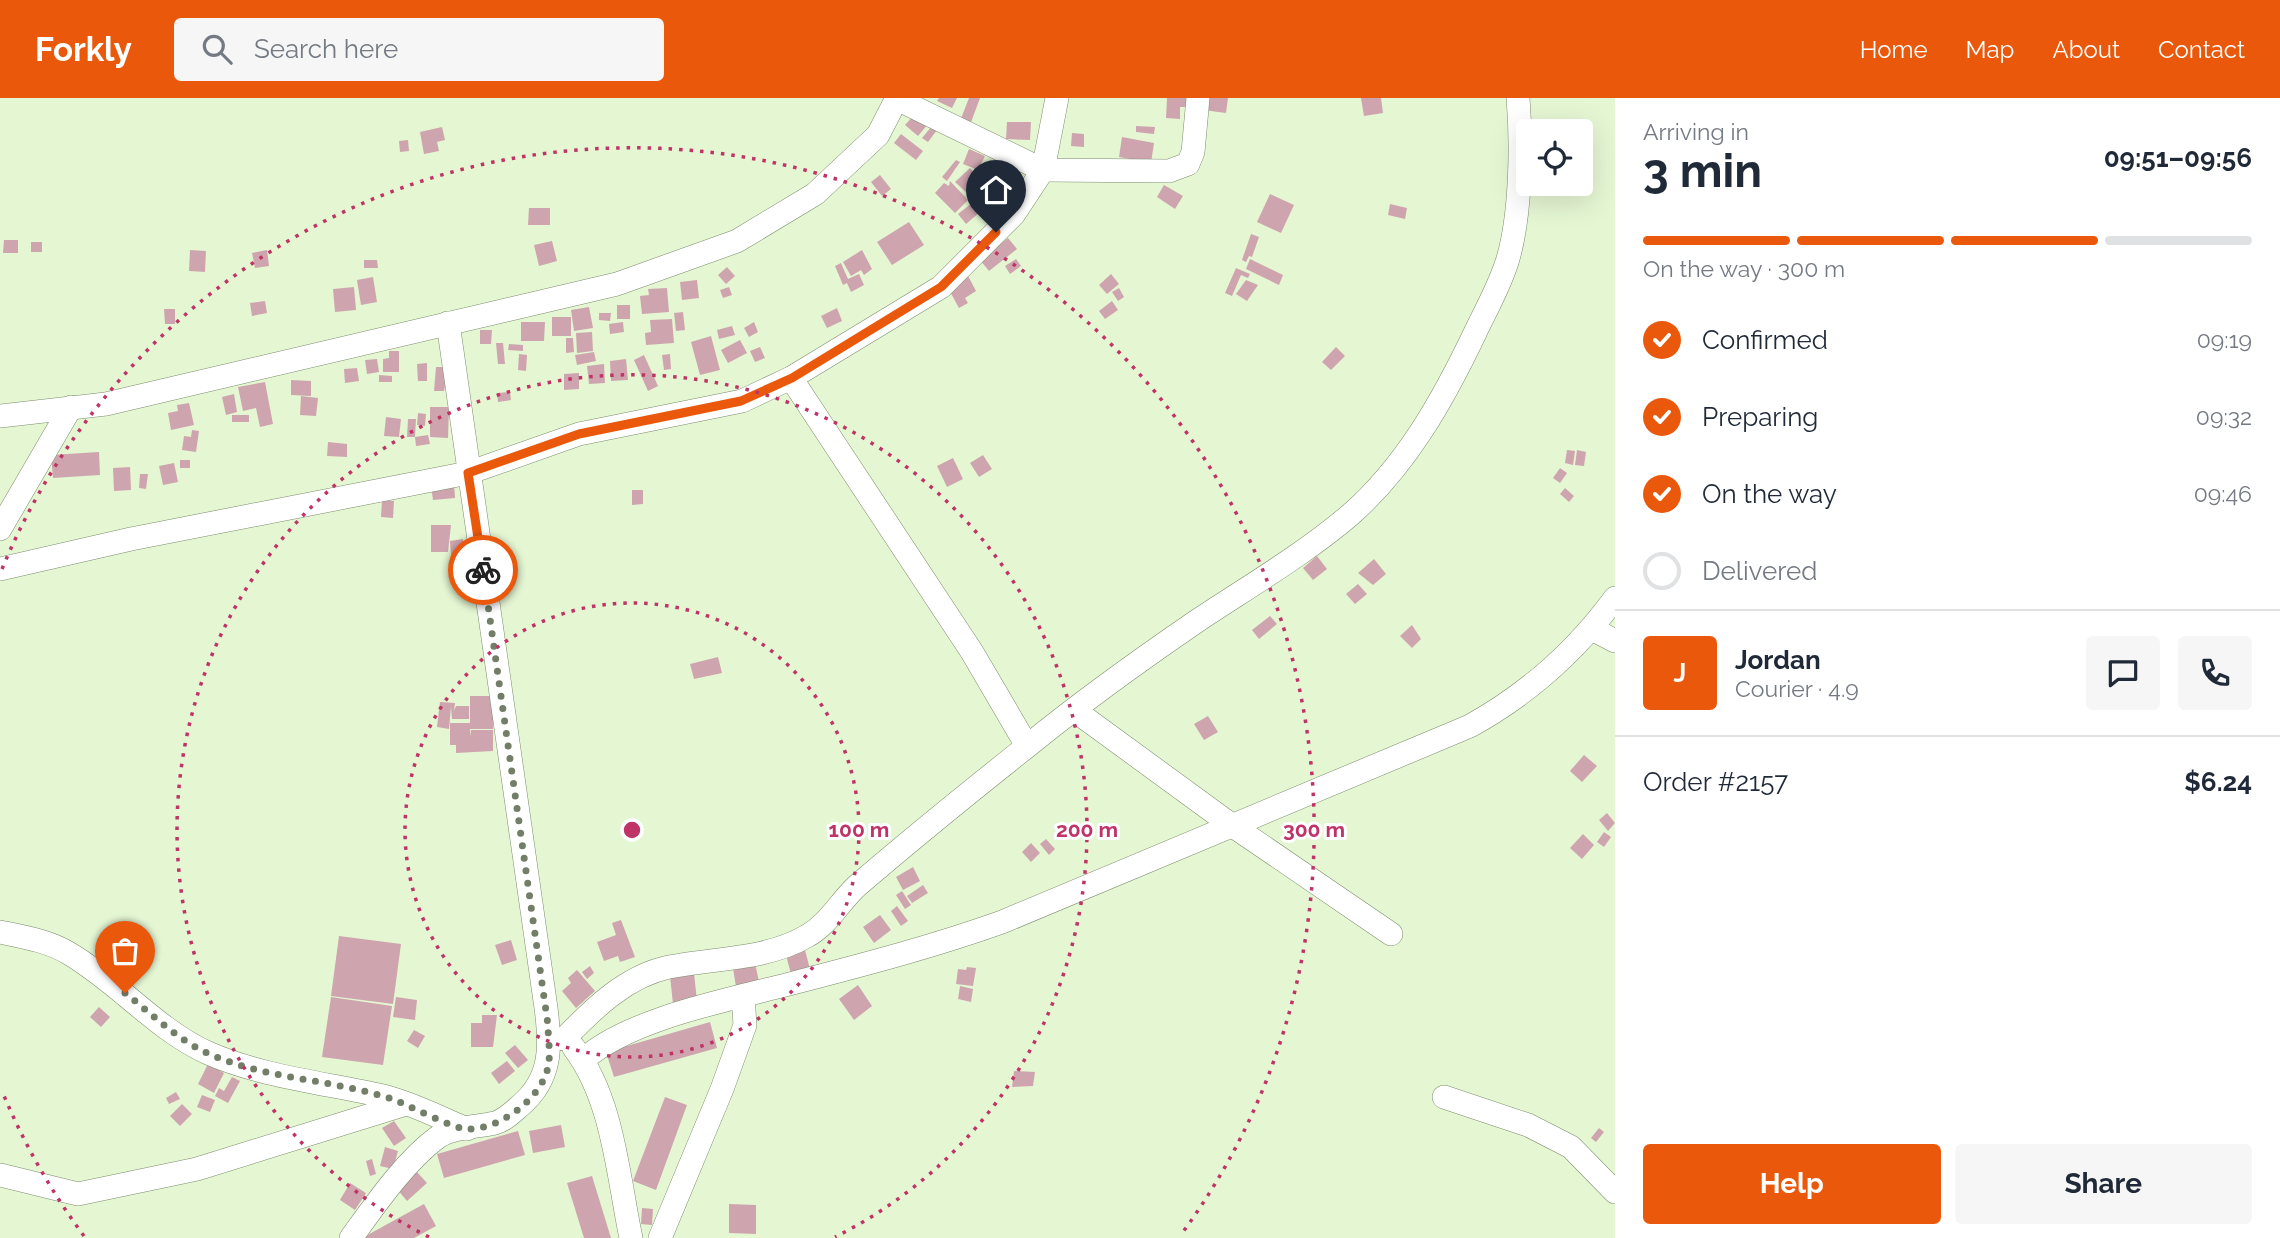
<!DOCTYPE html>
<meta charset="utf-8">
<style>
:root{--surface:#fff;--page:#f6f6f7;--text:#1f2937;--muted:#747a83;--line:#e0e1e3;--accent:#ea580c}
body{margin:0;font-family:Raleway,sans-serif;background:var(--page);color:var(--text);height:100vh;display:flex;flex-direction:column;font-size:26px;white-space:nowrap}
*{box-sizing:border-box;margin:0}
p{font-size:23px;color:var(--muted)}
.icon{flex:none;width:38px;height:38px;fill:none;stroke:currentColor;stroke-width:2;stroke-linecap:round;stroke-linejoin:round}
.map{position:relative;flex:1;overflow:hidden}
.panel{display:flex;flex-direction:column;background:var(--surface);width:665px}
.panel>*{flex:none}
.controls{position:absolute;left:1516px;top:21px;display:grid;gap:14px}
.controls a{display:grid;place-items:center;width:77px;height:77px;border-radius:7px;background:var(--surface);box-shadow:0 7px 28px #0002;font-size:35px}
.pin{position:absolute;display:grid;place-items:center;width:60px;height:60px;color:#fff;margin:-72px -30px;border-radius:50% 50% 50% 0;rotate:-45deg;box-shadow:0 0 7px #0007}
.pin .icon{rotate:45deg}
.courier{position:absolute;display:grid;place-items:center;width:70px;height:70px;margin:-35px;border:5px solid #ea580c;border-radius:50%;background:#fff;color:#222;box-shadow:0 2px 9px #0007}
.overview em{font-style:normal;font-weight:700}
.overview div{display:flex;flex-direction:column-reverse}
.overview{display:flex;align-items:center;justify-content:space-between;height:119px;padding:0 28px}
h1{font-size:46px;font-weight:700;line-height:52px}
.bar{display:grid;grid-template-columns:repeat(4,1fr);gap:10px 7px;align-content:center;height:84px;padding:0 28px}
.bar i{height:9px;border-radius:5px;background:var(--line)}
.bar .active{background:var(--accent)}
.bar p{grid-column:span 4}
.line{display:flex;align-items:center;gap:18px;padding:0 28px;border-top:2px solid var(--line)}
.line div{flex:1}
.round{display:grid;place-items:center;flex:none;width:74px;height:74px;border-radius:7px;background:var(--page)}
ol{padding:0 28px;list-style:none}
li{display:flex;align-items:center;gap:21px;height:77px}
li p{margin-inline-start:auto}
li .icon{padding:7px;border-radius:50%;background:var(--accent);color:#fff;stroke-width:4}
li:last-child{color:var(--muted)}
li i{width:38px;height:38px;border:4px solid var(--line);border-radius:50%}
.primary-button{display:flex;gap:14px;margin-top:auto;padding:14px 28px}
.primary-button a{flex:1;height:80px;border-radius:7px;background:var(--accent);color:#fff;font-size:28px;font-weight:700;line-height:80px;text-align:center}
.primary-button a+a{background:var(--page);color:var(--text)}
header{display:flex;align-items:center;gap:42px;box-sizing:border-box;height:98px;padding:0 35px;background:var(--accent);color:#fff}
header strong{font-size:33px}
nav{display:flex;gap:38px;margin-inline-start:auto;font-size:24px}
.search{width:490px;height:63px;background:var(--page);display:flex;align-items:center;gap:18px;box-sizing:border-box;padding:0 24px;border-radius:7px;color:var(--muted);font-size:26px}
main{display:flex;flex:1;min-height:0}
.map>svg:first-child{display:block}
.building{fill:#cea5ae}
.lines{fill:none;stroke-linecap:round;stroke-linejoin:round}
.minor-casing{stroke:#7d8c6c;stroke-width:24}
.minor{stroke:#fff;stroke-width:23}
.done{stroke:#737e68;stroke-width:7;stroke-dasharray:0 12.6}
.route{stroke:#ea580c;stroke-width:9}
.ring{fill:none;stroke:#c03366;stroke-width:3.5;stroke-dasharray:3.5 7}
.centre{fill:#c03366;stroke:#fff;stroke-width:3.5}
.ring-label{font-size:21px;text-anchor:middle;font-weight:bold;fill:#c03366;stroke:#fff;stroke-width:6;stroke-linejoin:round;paint-order:stroke}
</style>
<header>
<strong>Forkly</strong>
<div class="search"><svg class="icon" aria-label="search" viewBox="0 0 24 24"><circle cx="10" cy="10" r="6"/><path d="M15 15l6 6"/></svg>Search here</div>
<nav><a>Home</a><a>Map</a><a>About</a><a>Contact</a></nav>
</header>
<main>
<div class="map">
<svg width="1615" height="1140" viewBox="0 0 1615 1140">
<rect width="100%" height="100%" fill="#e5f6d3"/>
<g class="building">
<polygon points="939,0 957,0 952,10 937,3"/>
<polygon points="969,0 980,0 970,27 960,23"/>
<polygon points="1167,0 1187,0 1186,9 1180,9 1180,21 1166,20"/>
<polygon points="1205,0 1228,0 1226,15 1203,12"/>
<polygon points="1361,0 1381,0 1383,15 1364,18"/>
<polygon points="916,15 928,26 918,38 905,27"/>
<polygon points="1007,24 1031,24 1030,42 1006,41"/>
<polygon points="932,28 937,32 928,44 922,40"/>
<polygon points="1136,28 1155,29 1154,36 1136,34"/>
<polygon points="442,29 445,42 437,44 439,53 424,56 420,34"/>
<polygon points="1072,35 1084,36 1084,49 1071,48"/>
<polygon points="901,36 923,53 916,62 894,45"/>
<polygon points="1122,39 1154,45 1151,65 1119,59"/>
<polygon points="408,42 409,53 400,54 399,43"/>
<polygon points="969,51 985,58 978,72 963,66"/>
<polygon points="956,62 960,64 947,83 942,79"/>
<polygon points="1008,63 1020,76 1009,86 997,73"/>
<polygon points="970,70 981,82 967,95 955,84"/>
<polygon points="995,76 1004,87 995,94 987,84"/>
<polygon points="880,77 891,91 882,98 871,84"/>
<polygon points="950,83 968,102 955,115 935,95 944,85 949,88"/>
<polygon points="1164,87 1183,98 1175,111 1157,99"/>
<polygon points="979,88 986,96 980,102 973,95"/>
<polygon points="1270,96 1294,107 1281,135 1257,124"/>
<polygon points="972,105 980,114 966,126 958,116"/>
<polygon points="1390,106 1407,110 1405,121 1388,117"/>
<polygon points="529,110 550,110 550,127 528,127"/>
<polygon points="909,124 924,147 892,167 877,144"/>
<polygon points="1251,136 1259,139 1252,159 1249,158 1246,164 1242,162"/>
<polygon points="1008,140 1017,151 989,173 980,162"/>
<polygon points="4,142 18,142 18,155 3,155"/>
<polygon points="552,143 557,163 539,168 534,147"/>
<rect x="31" y="144" width="11" height="10"/>
<polygon points="190,152 206,153 205,174 189,173"/>
<polygon points="267,152 269,168 255,170 252,155"/>
<polygon points="862,152 872,171 864,177 861,172 851,178 843,164"/>
<polygon points="1016,161 1021,168 1010,176 1005,168"/>
<polygon points="1250,161 1283,177 1279,187 1246,171"/>
<polygon points="364,162 377,162 378,170 364,170"/>
<polygon points="841,165 848,181 859,176 864,187 851,194 847,185 843,187 835,168"/>
<polygon points="727,169 735,178 726,186 718,177"/>
<polygon points="1236,170 1250,176 1248,180 1241,177 1232,198 1225,195"/>
<polygon points="967,176 976,193 965,200 968,205 959,210 947,188"/>
<polygon points="1111,176 1119,186 1107,196 1099,187"/>
<polygon points="373,179 377,204 361,207 357,182"/>
<polygon points="697,182 699,200 682,202 680,184"/>
<polygon points="1246,182 1258,187 1247,203 1236,196"/>
<polygon points="354,189 356,212 335,214 333,191"/>
<polygon points="729,189 732,197 723,200 720,192"/>
<polygon points="667,190 669,214 642,216 640,198 649,197 648,191"/>
<polygon points="1119,190 1124,199 1118,203 1112,194"/>
<polygon points="265,203 267,215 252,218 250,205"/>
<polygon points="1112,203 1118,212 1105,221 1099,213"/>
<rect x="617" y="207" width="13" height="14"/>
<polygon points="589,209 593,230 574,233 571,212"/>
<polygon points="837,210 842,223 827,230 821,218"/>
<polygon points="164,211 175,211 175,226 165,226"/>
<polygon points="683,214 685,232 676,233 674,215"/>
<polygon points="599,215 611,215 610,223 599,222"/>
<rect x="552" y="219" width="19" height="19"/>
<polygon points="672,221 674,245 646,247 645,235 651,234 650,222"/>
<polygon points="521,224 545,224 544,243 521,243"/>
<polygon points="623,224 624,234 610,236 609,226"/>
<polygon points="754,224 758,234 749,239 744,230"/>
<polygon points="732,228 735,237 719,241 717,232"/>
<polygon points="480,232 492,232 491,246 480,246"/>
<polygon points="592,234 593,253 577,255 576,235"/>
<polygon points="711,238 720,272 700,277 691,244"/>
<polygon points="566,240 573,240 574,254 566,255"/>
<polygon points="740,242 747,255 728,265 721,252"/>
<polygon points="496,245 503,245 505,266 498,266"/>
<polygon points="509,246 523,247 523,253 508,252"/>
<polygon points="760,249 765,260 755,264 750,253"/>
<polygon points="1336,249 1345,258 1331,272 1322,264"/>
<polygon points="389,253 399,253 399,274 383,274 383,261 389,260"/>
<polygon points="594,254 596,263 577,267 575,257"/>
<polygon points="519,256 527,257 526,273 518,272"/>
<polygon points="670,256 671,271 664,272 662,257"/>
<polygon points="644,257 658,288 648,293 634,262"/>
<polygon points="377,261 379,274 367,276 365,262"/>
<polygon points="626,261 628,282 611,283 610,263"/>
<polygon points="427,265 427,283 418,283 417,266"/>
<polygon points="604,266 605,285 589,286 587,268"/>
<polygon points="436,269 449,269 444,293 434,293"/>
<polygon points="357,270 359,283 345,285 344,271"/>
<polygon points="579,275 579,291 564,292 564,276"/>
<polygon points="379,277 392,278 392,284 379,284"/>
<polygon points="291,282 311,283 311,298 291,297"/>
<polygon points="265,284 273,326 260,329 256,310 243,313 238,289"/>
<polygon points="510,294 511,302 498,304 497,295"/>
<polygon points="234,296 237,314 226,317 222,299"/>
<polygon points="301,298 318,300 316,318 300,317"/>
<polygon points="189,305 194,327 171,332 168,315 178,313 177,307"/>
<polygon points="430,309 449,309 448,340 430,339"/>
<polygon points="418,315 426,316 425,328 417,327"/>
<rect x="232" y="317" width="17" height="7"/>
<polygon points="386,319 401,321 399,339 384,338"/>
<polygon points="408,321 416,321 415,339 407,339"/>
<polygon points="192,332 199,333 196,354 182,352 184,338 191,339"/>
<polygon points="428,337 430,346 416,348 415,339"/>
<polygon points="328,344 347,346 347,359 327,358"/>
<polygon points="1567,352 1575,353 1573,367 1565,365"/>
<polygon points="1577,352 1586,354 1584,368 1575,367"/>
<polygon points="99,354 100,377 53,380 51,357"/>
<polygon points="983,357 992,371 979,379 970,365"/>
<polygon points="953,360 963,381 947,389 937,368"/>
<rect x="180" y="362" width="10" height="8"/>
<polygon points="174,365 178,384 163,387 159,368"/>
<polygon points="130,369 131,392 114,393 113,370"/>
<polygon points="1560,370 1567,375 1560,385 1553,380"/>
<polygon points="140,376 148,376 146,391 139,390"/>
<polygon points="454,385 455,400 433,402 431,388"/>
<polygon points="1565,390 1574,398 1569,404 1560,396"/>
<polygon points="632,392 643,392 643,406 632,407"/>
<polygon points="382,402 394,403 393,420 381,419"/>
<polygon points="431,427 451,427 448,454 431,454"/>
<polygon points="463,441 464,457 451,458 450,443"/>
<polygon points="1317,458 1327,471 1313,482 1303,470"/>
<polygon points="1374,461 1386,476 1373,487 1358,475"/>
<polygon points="1358,486 1367,496 1355,506 1346,496"/>
<polygon points="1270,518 1277,526 1259,541 1252,532"/>
<polygon points="1412,527 1421,541 1412,550 1400,538"/>
<polygon points="718,559 722,575 694,581 690,566"/>
<polygon points="470,598 493,598 493,631 470,631 470,639 471,632 493,632 493,653 456,655 456,647 450,647 450,625 470,625"/>
<polygon points="440,604 455,605 454,613 456,608 469,608 469,621 452,621 451,609 449,631 437,629"/>
<polygon points="1208,618 1218,634 1204,642 1194,626"/>
<polygon points="1584,657 1597,668 1582,684 1570,673"/>
<polygon points="1607,715 1615,725 1608,733 1599,722"/>
<polygon points="1604,734 1611,739 1604,749 1597,744"/>
<polygon points="1583,736 1594,747 1582,761 1570,750"/>
<polygon points="1046,741 1055,751 1049,757 1040,746"/>
<polygon points="1031,745 1040,755 1031,764 1022,754"/>
<polygon points="913,769 920,783 903,792 896,779"/>
<polygon points="923,787 928,795 912,805 907,798"/>
<polygon points="902,793 911,807 905,811 896,797"/>
<polygon points="897,808 908,823 901,828 891,813"/>
<polygon points="880,817 891,832 874,845 863,829"/>
<polygon points="621,822 635,859 620,864 618,858 604,863 597,844 616,837 612,825"/>
<polygon points="339,838 401,846 393,906 331,898"/>
<polygon points="511,842 517,862 502,867 495,847"/>
<polygon points="805,852 811,875 792,880 786,857"/>
<polygon points="754,860 759,884 736,889 732,864"/>
<polygon points="590,868 594,875 587,881 582,874"/>
<polygon points="967,869 976,870 973,888 956,886 958,871 966,872"/>
<polygon points="577,872 595,893 576,910 562,893 571,885 568,880"/>
<polygon points="694,875 697,903 673,906 670,878"/>
<polygon points="858,887 872,908 854,922 839,901"/>
<polygon points="960,888 973,891 971,904 958,901"/>
<polygon points="331,899 392,908 383,967 322,959"/>
<polygon points="396,899 417,902 415,922 393,919"/>
<polygon points="99,909 110,919 101,929 90,919"/>
<polygon points="482,917 497,917 493,949 471,949 471,925 482,925"/>
<polygon points="710,924 717,950 614,979 606,954"/>
<polygon points="414,932 425,938 418,950 407,943"/>
<polygon points="515,947 528,962 518,970 505,955"/>
<polygon points="507,963 515,973 499,986 491,975"/>
<polygon points="208,966 224,975 214,995 198,986"/>
<polygon points="1014,973 1035,974 1033,988 1012,989"/>
<polygon points="232,979 240,983 228,1005 215,998 219,990 224,993"/>
<polygon points="176,994 180,1001 169,1006 166,1000"/>
<polygon points="202,997 215,1002 210,1014 197,1009"/>
<polygon points="665,999 687,1007 656,1092 633,1083"/>
<polygon points="182,1006 192,1016 180,1028 170,1018"/>
<polygon points="394,1023 406,1040 394,1048 382,1030"/>
<polygon points="561,1027 565,1049 533,1055 529,1033"/>
<polygon points="1599,1030 1604,1034 1596,1044 1591,1040"/>
<polygon points="518,1033 525,1057 444,1080 437,1056"/>
<polygon points="385,1049 398,1053 393,1071 380,1068"/>
<polygon points="372,1061 376,1076 370,1078 366,1063"/>
<polygon points="416,1073 427,1085 407,1103 397,1091"/>
<polygon points="592,1078 611,1140 584,1140 567,1085"/>
<polygon points="350,1085 366,1095 355,1112 340,1102"/>
<polygon points="424,1106 436,1128 414,1140 362,1140"/>
<polygon points="729,1106 756,1107 756,1136 729,1135"/>
<polygon points="642,1110 653,1111 652,1127 641,1126"/>
</g>
<g class="lines">
<g class="minor-casing">
<g id="minor">
<polyline points="897,1 1043,72 1169,73 1188,66 1193,54 1198,0"/>
<polyline points="791,280 972,554 1027,648"/>
<polyline points="0,318 106,306 617,186 737,143 815,96 878,37 897,0"/>
<polyline points="0,431 71,309"/>
<polyline points="0,471 131,441 468,375 579,336 742,303 791,280 941,189 1014,116 1043,72 1057,0"/>
<polyline points="1592,531 1615,543"/>
<polyline points="1074,612 1230,726 1391,836"/>
<path d="M0,834C24,839 49,843 70,856C119,885 157,932 208,955C263,979 326,985 383,998C412,1005 440,1020 467,1031"/>
<path d="M564,941C593,911 626,878 669,869C714,860 766,862 807,838C829,826 840,803 858,787C914,739 972,692 1030,646C1083,603 1140,562 1197,523C1248,489 1303,457 1350,417C1406,368 1443,302 1475,235C1486,212 1499,189 1507,164C1521,119 1522,47 1518,0"/>
<path d="M574,950C613,1001 618,1078 631,1140"/>
<path d="M583,962C631,919 734,901 797,884C866,866 935,848 1002,824L1470,628C1528,596 1576,553 1615,500"/>
<polyline points="1444,999 1528,1027 1571,1049 1615,1094"/>
<polyline points="0,1077 78,1096 197,1071 406,1006"/>
<path d="M351,1140C375,1107 405,1063 438,1039C453,1029 477,1029 495,1025C505,1022 513,1014 521,1007C552,980 551,948 546,910L448,225"/>
<polyline points="660,1140 722,991 745,927 743,898"/>
</g>
</g>
<use href="#minor" class="minor"/>
</g>
<g class="lines">
<path class="done" d="M125,895C152,916 177,941 207,955C264,981 330,981 389,1000C408,1006 452,1031 468,1031C499,1032 542,1000 548,969C551,956 548,940 548,927L483,472"/>
<polyline class="route" points="483,472 468,375 579,336 741,303 792,280 941,189 996,134"/>
</g>
<g class="ring">
<circle cx="632" cy="732" r="227"/>
<path d="M429 1139A455 455 0 1 1 835 1139"/>
<path d="M84 1138A682 682 0 0 1 2 993M2 471A682 682 0 1 1 1180 1138"/>
</g>
<circle cx="632" cy="732" r="10" class="centre"/>
<g class="ring-label">
<text x="859" y="739">100 m</text>
<text x="1087" y="739">200 m</text>
<text x="1314" y="739">300 m</text>
</g>
</svg>
<div class="controls">
<a><svg class="icon" aria-label="locate" viewBox="0 0 24 24"><circle cx="12" cy="12" r="6"/><path d="M12 2v4M12 18v4M2 12h4M18 12h4"/></svg></a>
</div>
<div class="pin" style="left:125px;top:895px;background:#ea580c"><svg class="icon" aria-label="bag" viewBox="0 0 24 24"><path d="M5 8h14l-1 12H6zM9 8a3 3 0 0 1 6 0"/></svg></div>
<div class="pin" style="left:996px;top:134px;background:#1f2937"><svg class="icon" aria-label="home" viewBox="0 0 24 24"><path d="M3 11l9-7 9 7M6 9v11h12V9"/></svg></div>
<div class="courier" style="left:483px;top:472px"><svg class="icon" aria-label="bike" viewBox="0 0 24 24"><circle cx="6" cy="16" r="4"/><circle cx="18" cy="16" r="4"/><path d="M6 16l4-8h5l3 8M10 8l3 8H6M13 5h3"/></svg></div>
</div>
<section class="panel">
<div class="overview"><div><h1>3 min</h1><p>Arriving in</p></div><em>09:51–09:56</em></div>
<div class="bar"><i class="active"></i><i class="active"></i><i class="active"></i><i></i><p>On the way · 300 m</p></div>
<ol>
<li><svg class="icon" aria-label="check" viewBox="0 0 24 24"><path d="M5 12l5 5 9-10"/></svg>Confirmed<p>09:19</p></li>
<li><svg class="icon" aria-label="check" viewBox="0 0 24 24"><path d="M5 12l5 5 9-10"/></svg>Preparing<p>09:32</p></li>
<li><svg class="icon" aria-label="check" viewBox="0 0 24 24"><path d="M5 12l5 5 9-10"/></svg>On the way<p>09:46</p></li>
<li><i></i>Delivered</li>
</ol>
<div class="line" style="height:126px"><b class="round" style="background:var(--accent);color:#fff">J</b><div><b>Jordan</b><p>Courier · 4.9</p></div><a class="round"><svg class="icon" aria-label="chat" viewBox="0 0 24 24"><path d="M4 5h16v11H9l-5 4z"/></svg></a><a class="round"><svg class="icon" aria-label="phone" viewBox="0 0 24 24"><path d="M5 4h4l2 5-3 2q2 4 5 5l2-3 5 2v4C11 20 4 13 5 4z"/></svg></a></div>
<div class="line" style="height:91px"><div>Order #2157</div><b>$6.24</b></div>
<div class="primary-button"><a>Help</a><a>Share</a></div>
</section>
</main>
